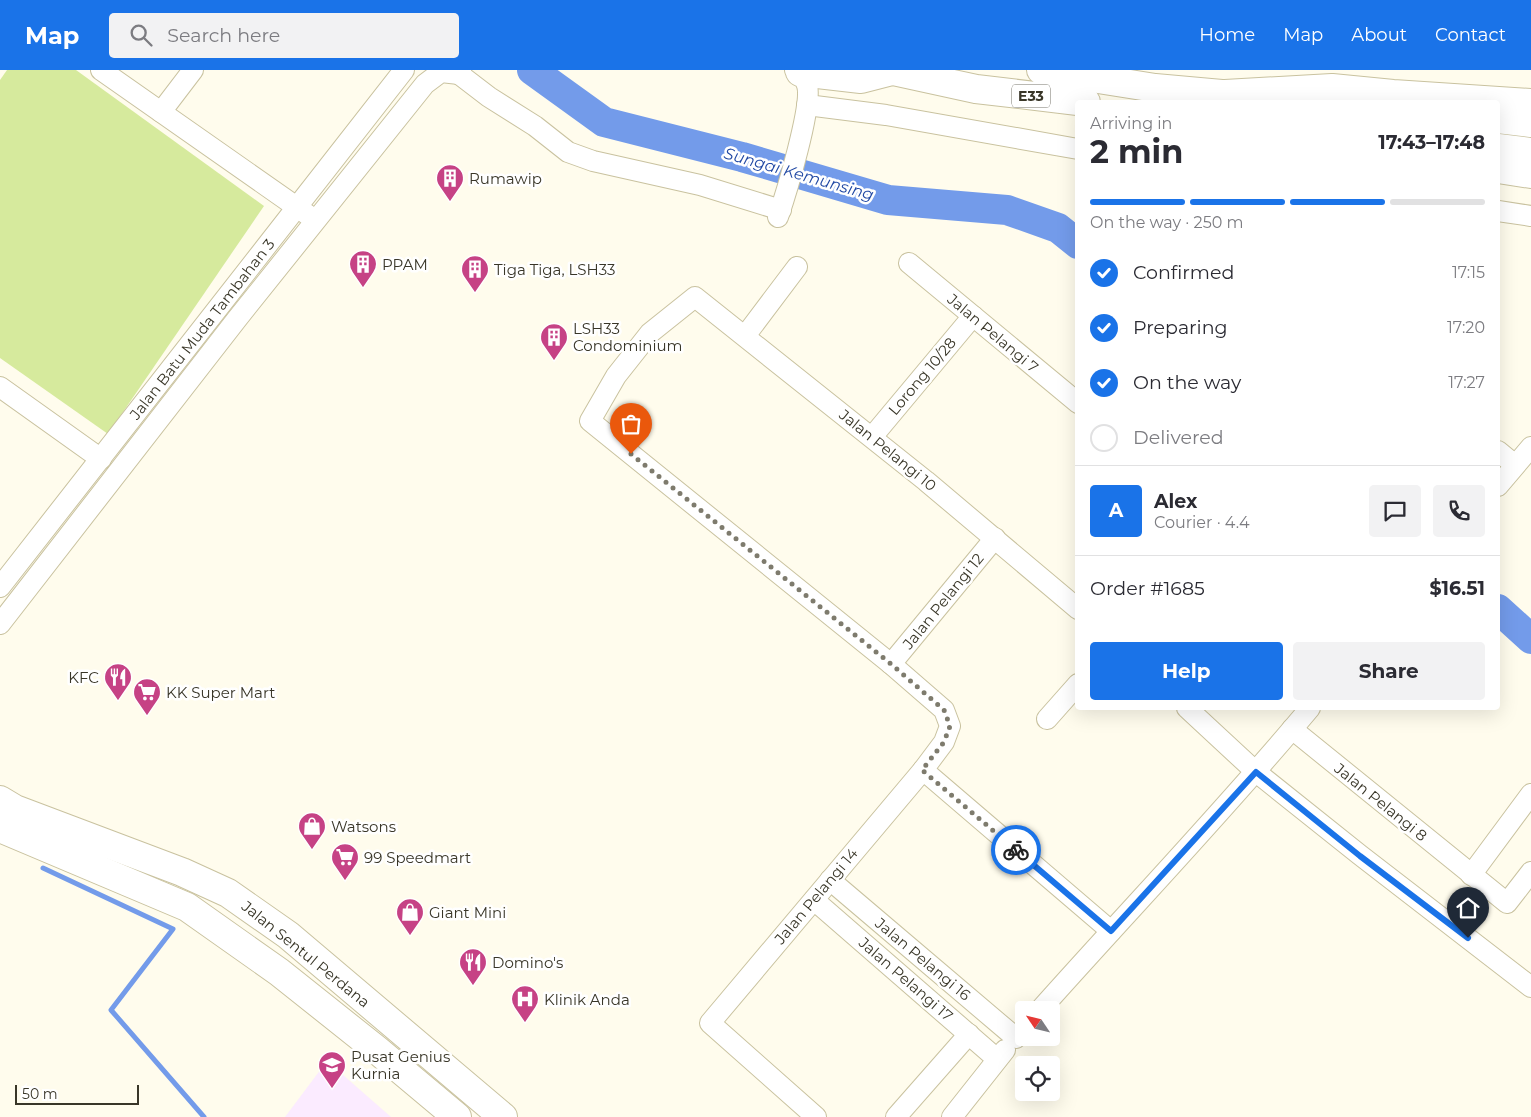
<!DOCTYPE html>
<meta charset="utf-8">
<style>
:root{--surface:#fff;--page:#f2f2f3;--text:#2b2b33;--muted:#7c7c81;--line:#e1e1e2;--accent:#1a73e8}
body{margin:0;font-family:Montserrat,sans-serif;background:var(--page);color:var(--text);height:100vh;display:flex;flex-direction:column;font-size:19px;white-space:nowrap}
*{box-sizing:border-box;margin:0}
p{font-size:16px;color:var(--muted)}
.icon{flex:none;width:28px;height:28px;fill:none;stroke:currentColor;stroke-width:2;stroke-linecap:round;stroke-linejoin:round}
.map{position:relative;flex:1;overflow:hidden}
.drawer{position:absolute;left:1075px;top:30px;width:425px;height:610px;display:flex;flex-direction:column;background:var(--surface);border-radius:5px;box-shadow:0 5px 20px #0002}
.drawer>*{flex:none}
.needle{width:32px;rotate:305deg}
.buttons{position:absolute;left:1015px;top:931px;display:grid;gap:10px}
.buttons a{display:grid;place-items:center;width:45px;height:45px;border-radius:5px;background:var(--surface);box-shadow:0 5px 20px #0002;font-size:25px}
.scale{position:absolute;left:15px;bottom:12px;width:124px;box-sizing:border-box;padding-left:5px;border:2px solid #393628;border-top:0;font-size:14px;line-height:18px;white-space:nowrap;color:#393628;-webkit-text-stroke:4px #fff;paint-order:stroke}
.pin{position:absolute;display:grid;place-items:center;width:42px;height:42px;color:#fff;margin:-51px -21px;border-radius:50% 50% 50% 0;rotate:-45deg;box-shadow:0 0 5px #0007}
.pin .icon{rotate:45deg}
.courier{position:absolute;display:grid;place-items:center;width:50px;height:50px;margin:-25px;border:4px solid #1a73e8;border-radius:50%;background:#fff;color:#222;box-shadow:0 1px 6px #0007}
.head em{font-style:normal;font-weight:700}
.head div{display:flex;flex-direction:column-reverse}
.head{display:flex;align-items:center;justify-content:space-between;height:85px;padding:0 15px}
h1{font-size:32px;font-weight:700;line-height:38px}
.bar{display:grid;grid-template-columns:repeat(4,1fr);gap:8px 5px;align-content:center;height:60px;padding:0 15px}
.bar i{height:6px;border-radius:4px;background:var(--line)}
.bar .selected{background:var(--accent)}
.bar p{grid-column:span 4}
.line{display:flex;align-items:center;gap:12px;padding:0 15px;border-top:1px solid var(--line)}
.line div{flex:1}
.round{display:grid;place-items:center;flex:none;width:52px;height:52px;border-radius:5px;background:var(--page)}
ol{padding:0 15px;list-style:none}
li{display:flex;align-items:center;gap:15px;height:55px}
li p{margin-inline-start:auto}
li .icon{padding:5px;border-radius:50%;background:var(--accent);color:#fff;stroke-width:4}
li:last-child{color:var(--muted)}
li i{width:28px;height:28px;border:2px solid var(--line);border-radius:50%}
.cta{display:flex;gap:10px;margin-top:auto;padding:10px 15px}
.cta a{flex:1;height:58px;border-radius:5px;background:var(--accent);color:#fff;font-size:20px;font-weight:700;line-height:58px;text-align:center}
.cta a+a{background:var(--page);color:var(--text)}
header{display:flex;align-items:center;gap:30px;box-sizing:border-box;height:70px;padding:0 25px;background:var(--accent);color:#fff}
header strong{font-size:24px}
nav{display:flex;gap:28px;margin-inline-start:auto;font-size:18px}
.search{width:350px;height:45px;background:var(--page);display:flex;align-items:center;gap:12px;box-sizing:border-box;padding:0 18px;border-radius:5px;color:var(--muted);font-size:19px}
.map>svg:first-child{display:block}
.education{fill:#fbebff}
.green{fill:#d6ea9d}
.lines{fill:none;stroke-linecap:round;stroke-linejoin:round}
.stream{stroke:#739bea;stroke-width:5}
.river{stroke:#739bea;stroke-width:30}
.minor-casing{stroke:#c9c29f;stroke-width:22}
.primary-casing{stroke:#c9c29f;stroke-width:30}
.motorway-casing{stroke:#c9c29f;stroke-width:30}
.minor{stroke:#fff;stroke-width:20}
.primary{stroke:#fff;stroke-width:28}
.motorway{stroke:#fff;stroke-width:28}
.done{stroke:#7e7b6d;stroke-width:5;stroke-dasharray:0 9}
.route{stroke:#1a73e8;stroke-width:6}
.labels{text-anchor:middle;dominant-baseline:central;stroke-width:5;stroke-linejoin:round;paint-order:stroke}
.shield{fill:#fff;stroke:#747268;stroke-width:1}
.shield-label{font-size:14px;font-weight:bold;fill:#393628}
.poi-label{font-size:15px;fill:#393628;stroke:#fff;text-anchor:start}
.street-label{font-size:15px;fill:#393628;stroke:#fff}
.water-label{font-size:16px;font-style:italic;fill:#1f47a3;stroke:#fff}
</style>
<header>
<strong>Map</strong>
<div class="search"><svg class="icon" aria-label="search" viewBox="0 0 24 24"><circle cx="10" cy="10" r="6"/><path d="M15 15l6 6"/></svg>Search here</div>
<nav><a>Home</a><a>Map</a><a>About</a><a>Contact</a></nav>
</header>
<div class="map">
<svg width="1531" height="1047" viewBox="0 0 1531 1047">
<rect width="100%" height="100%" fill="#fffced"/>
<polygon class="education" points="327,991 391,1047 285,1047"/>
<polygon class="green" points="7,0 76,0 264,136 108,364 0,288 0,10"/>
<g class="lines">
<polyline class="stream" points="43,798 173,859 111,940 204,1047"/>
<g class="river">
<polyline points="532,0 604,52 742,87 888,130 1007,140 1058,158 1078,174"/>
<polyline points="1498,539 1531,569"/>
</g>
<g class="minor-casing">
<g id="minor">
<polyline points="101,0 308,145"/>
<polyline points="459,4 489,27 535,56 568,82 593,91 700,115 781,140"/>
<polyline points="807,35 886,45 1078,79"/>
<polyline points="161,42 193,0"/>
<polyline points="1498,141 1531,146"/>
<path d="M778,147C786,124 813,35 807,15C805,9 800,2 795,0"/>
<polyline points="909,193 1078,333"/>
<polyline points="745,266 797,197"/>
<polyline points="0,317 101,389"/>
<polyline points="872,367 973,246"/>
<polyline points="1498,381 1515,395"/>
<polyline points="1498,416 1531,377"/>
<polyline points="0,517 404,0"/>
<polyline points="0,554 237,249 425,14 441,2 459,4 461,0"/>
<polyline points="891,594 995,468"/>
<polyline points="1187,638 1256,702 1360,785 1531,917"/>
<polyline points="1047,649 1078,614"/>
<polyline points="1292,659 1507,833 1531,802"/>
<polyline points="923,700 1111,861"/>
<polyline points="1471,805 1531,724"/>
<polyline points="830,810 1016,968"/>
<polyline points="814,830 997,989"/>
<path d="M1040,940C1130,839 1224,741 1310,638"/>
<polyline points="816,1047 710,953 923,700 944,672 950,656 944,640 891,594 590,351 616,306 650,263 695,227 926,411 1078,539"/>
<polyline points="896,1047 969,964"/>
<polyline points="952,1047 1005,980"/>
</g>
</g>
<g class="primary-casing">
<g id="primary">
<polyline points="0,730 15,739 182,802 228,823 288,865 503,1047"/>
<polyline points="0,758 187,837 279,902 377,980 457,1047"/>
</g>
</g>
<g class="motorway-casing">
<g id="motorway">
<polyline points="889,0 976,19 1086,32"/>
<polyline points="1041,0 1155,18 1244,26"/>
<polyline points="800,2 861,9 892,1"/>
<polyline points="1225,24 1332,18 1393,24 1531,33"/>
<polyline points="1498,49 1531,53"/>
<polyline points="1498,78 1531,82"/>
<polyline points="1498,99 1531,104"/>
</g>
</g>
<use href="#minor" class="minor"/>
<use href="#primary" class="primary"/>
<use href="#motorway" class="motorway"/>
</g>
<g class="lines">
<polyline class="done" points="631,384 891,594 944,640 950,656 944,672 922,700 1016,780"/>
<polyline class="route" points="1016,780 1111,861 1256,702 1360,786 1468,868"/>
</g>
<defs>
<g id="building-pin" transform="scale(1.4375)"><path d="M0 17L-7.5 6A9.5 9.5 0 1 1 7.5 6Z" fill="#c64285" stroke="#fff"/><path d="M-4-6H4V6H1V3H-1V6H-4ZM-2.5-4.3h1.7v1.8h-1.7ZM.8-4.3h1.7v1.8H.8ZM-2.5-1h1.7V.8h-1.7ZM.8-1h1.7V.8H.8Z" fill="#fff"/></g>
<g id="restaurant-pin" transform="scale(1.4375)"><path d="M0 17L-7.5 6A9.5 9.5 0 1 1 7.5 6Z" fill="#c64285" stroke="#fff"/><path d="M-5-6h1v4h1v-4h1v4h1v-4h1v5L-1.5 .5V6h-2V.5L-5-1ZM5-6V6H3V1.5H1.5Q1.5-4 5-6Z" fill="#fff"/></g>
<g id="supermarket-pin" transform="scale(1.4375)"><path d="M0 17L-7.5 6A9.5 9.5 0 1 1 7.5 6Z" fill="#c64285" stroke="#fff"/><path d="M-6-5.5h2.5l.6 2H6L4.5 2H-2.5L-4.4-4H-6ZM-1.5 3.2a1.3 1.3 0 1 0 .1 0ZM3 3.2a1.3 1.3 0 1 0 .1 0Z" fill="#fff"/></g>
<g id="shop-pin" transform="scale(1.4375)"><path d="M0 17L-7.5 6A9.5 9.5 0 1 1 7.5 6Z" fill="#c64285" stroke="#fff"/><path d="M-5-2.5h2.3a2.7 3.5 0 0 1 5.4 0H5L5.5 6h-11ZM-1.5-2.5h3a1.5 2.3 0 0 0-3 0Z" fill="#fff"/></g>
<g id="hospital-pin" transform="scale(1.4375)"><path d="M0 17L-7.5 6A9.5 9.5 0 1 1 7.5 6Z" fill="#c64285" stroke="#fff"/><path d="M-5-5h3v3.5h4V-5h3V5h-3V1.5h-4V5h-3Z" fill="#fff"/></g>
<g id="school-pin" transform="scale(1.4375)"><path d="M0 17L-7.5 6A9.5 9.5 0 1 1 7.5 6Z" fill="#c64285" stroke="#fff"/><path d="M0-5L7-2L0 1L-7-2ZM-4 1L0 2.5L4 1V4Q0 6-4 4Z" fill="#fff"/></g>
</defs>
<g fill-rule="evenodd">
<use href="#building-pin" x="450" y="108"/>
<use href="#building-pin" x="363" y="194"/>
<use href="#building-pin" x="475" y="199"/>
<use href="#building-pin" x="554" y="267"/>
<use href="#restaurant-pin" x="118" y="607"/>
<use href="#supermarket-pin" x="147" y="622"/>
<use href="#shop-pin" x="312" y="756"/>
<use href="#supermarket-pin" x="345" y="787"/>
<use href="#shop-pin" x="410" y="842"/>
<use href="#restaurant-pin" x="473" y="892"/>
<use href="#hospital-pin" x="525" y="929"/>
<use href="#school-pin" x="332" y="995"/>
</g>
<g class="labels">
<rect class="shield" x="1012" y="14.5" width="38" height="23" rx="4"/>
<g class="shield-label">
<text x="1031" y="26">E33</text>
</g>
<g class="poi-label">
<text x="469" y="108">Rumawip</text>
<text x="382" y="194">PPAM</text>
<text x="494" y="199">Tiga Tiga, LSH33</text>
<text x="573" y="258">LSH33<tspan x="573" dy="17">Condominium</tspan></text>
<text x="99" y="607" text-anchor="end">KFC</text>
<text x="166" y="622">KK Super Mart</text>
<text x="331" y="756">Watsons</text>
<text x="364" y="787">99 Speedmart</text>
<text x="429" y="842">Giant Mini</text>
<text x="492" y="892">Domino's</text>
<text x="544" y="929">Klinik Anda</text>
<text x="351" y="986">Pusat Genius<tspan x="351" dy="17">Kurnia</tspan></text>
</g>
<g class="street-label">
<text transform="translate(202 259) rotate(-52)">Jalan Batu Muda Tambahan 3</text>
<text transform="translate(993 263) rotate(40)">Jalan Pelangi 7</text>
<text transform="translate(922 306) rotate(-50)">Lorong 10/28</text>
<text transform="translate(888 380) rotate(39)">Jalan Pelangi 10</text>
<text transform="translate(943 531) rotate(-51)">Jalan Pelangi 12</text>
<text transform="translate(1381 732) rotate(39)">Jalan Pelangi 8</text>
<text transform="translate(816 826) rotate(-50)">Jalan Pelangi 14</text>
<text transform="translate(306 884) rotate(39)">Jalan Sentul Perdana</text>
<text transform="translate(923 889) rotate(40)">Jalan Pelangi 16</text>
<text transform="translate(906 909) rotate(41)">Jalan Pelangi 17</text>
</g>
<g class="water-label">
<text transform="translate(799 104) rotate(16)">Sungai Kemunsing</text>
</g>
</g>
</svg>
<div class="buttons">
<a><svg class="needle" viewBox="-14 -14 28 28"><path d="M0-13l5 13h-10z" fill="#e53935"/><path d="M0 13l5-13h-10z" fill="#7c7c81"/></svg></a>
<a><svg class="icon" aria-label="locate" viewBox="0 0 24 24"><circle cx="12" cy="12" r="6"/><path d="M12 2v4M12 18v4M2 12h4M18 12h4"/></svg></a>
</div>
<div class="scale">50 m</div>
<div class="pin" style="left:631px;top:384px;background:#ea580c"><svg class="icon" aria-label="bag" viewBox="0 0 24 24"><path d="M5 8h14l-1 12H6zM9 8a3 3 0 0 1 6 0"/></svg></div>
<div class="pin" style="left:1468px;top:868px;background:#1f2937"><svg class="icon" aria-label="home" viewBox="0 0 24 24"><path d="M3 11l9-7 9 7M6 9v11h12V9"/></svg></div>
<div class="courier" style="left:1016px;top:780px"><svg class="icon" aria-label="bike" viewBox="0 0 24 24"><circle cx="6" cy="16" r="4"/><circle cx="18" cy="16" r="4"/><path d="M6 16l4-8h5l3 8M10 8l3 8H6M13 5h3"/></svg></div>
<section class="drawer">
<div class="head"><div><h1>2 min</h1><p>Arriving in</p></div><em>17:43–17:48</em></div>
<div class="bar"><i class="selected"></i><i class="selected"></i><i class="selected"></i><i></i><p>On the way · 250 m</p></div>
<ol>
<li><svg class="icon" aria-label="check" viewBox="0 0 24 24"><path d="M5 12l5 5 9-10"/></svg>Confirmed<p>17:15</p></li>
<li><svg class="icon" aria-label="check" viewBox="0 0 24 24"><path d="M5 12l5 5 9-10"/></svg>Preparing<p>17:20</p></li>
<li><svg class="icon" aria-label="check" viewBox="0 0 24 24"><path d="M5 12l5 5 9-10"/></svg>On the way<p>17:27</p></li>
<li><i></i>Delivered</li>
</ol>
<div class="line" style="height:90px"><b class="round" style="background:var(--accent);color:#fff">A</b><div><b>Alex</b><p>Courier · 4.4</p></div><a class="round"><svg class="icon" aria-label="chat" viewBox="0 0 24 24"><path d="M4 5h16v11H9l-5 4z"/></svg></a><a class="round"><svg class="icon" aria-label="phone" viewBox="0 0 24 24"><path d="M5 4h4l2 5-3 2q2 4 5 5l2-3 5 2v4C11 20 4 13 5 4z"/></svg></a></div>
<div class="line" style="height:65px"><div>Order #1685</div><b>$16.51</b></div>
<div class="cta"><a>Help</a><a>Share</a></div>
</section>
</div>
